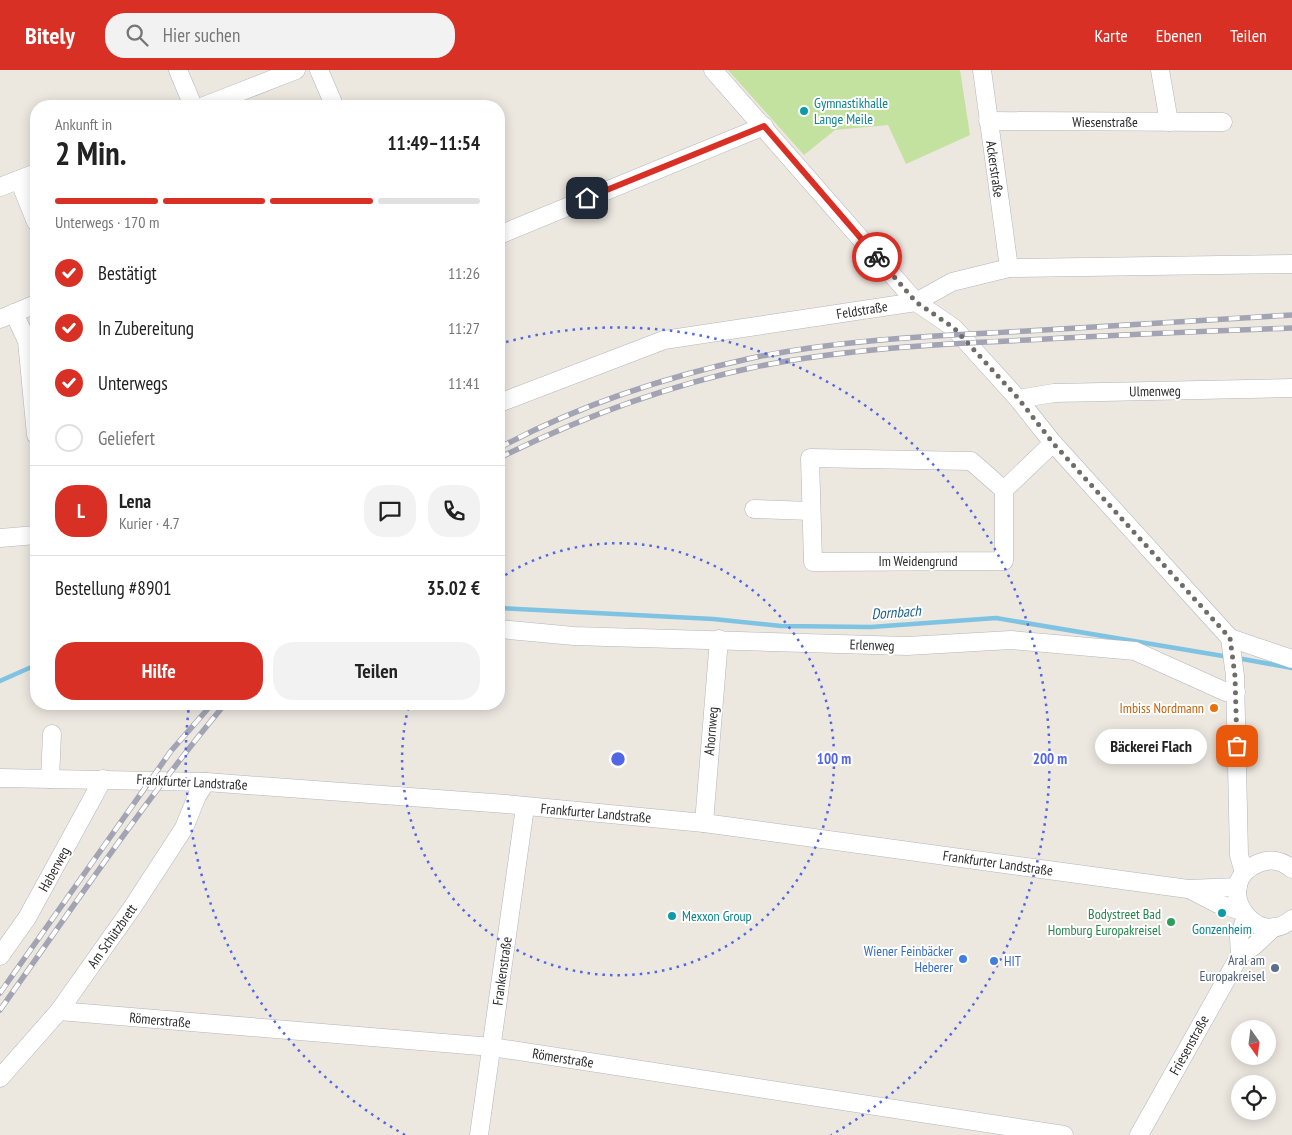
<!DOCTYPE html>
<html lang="de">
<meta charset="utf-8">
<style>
:root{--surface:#fff;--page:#f2f2f2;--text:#222;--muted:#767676;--line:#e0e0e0;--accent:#d93025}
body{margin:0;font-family:"PT Sans Narrow",sans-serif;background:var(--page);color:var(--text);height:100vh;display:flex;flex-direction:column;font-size:19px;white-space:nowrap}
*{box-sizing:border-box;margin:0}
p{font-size:16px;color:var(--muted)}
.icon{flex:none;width:28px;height:28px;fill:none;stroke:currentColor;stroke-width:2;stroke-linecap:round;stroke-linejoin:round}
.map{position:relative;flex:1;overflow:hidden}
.drawer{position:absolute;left:30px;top:30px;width:475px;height:610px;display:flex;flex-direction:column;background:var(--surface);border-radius:20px;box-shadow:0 2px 12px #0003}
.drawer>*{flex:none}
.needle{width:32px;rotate:166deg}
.fabs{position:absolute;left:1231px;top:950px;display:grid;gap:10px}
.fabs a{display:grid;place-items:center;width:45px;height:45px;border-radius:50%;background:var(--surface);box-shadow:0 2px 12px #0003;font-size:25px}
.pin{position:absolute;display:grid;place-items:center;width:42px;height:42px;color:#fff;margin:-21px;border-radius:10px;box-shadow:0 2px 8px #0006}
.courier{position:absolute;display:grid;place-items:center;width:50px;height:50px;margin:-25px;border:4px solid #d93025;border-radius:50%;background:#fff;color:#222;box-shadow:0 1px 6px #0007}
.bubble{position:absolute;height:35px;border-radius:18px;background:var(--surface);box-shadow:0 2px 12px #0003;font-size:16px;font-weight:600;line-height:35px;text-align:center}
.head em{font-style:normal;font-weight:600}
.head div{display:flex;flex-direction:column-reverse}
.head{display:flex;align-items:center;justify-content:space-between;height:85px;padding:0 25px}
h1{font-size:32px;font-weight:600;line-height:38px}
.bar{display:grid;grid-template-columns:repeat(4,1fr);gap:8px 5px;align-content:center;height:60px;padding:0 25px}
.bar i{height:6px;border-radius:4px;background:var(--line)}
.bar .current{background:var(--accent)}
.bar p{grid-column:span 4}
.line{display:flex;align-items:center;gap:12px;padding:0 25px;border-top:1px solid var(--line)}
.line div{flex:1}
.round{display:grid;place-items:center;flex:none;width:52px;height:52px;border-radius:20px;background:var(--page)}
ol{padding:0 25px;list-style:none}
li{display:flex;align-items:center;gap:15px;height:55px}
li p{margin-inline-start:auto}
li .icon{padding:5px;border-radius:50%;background:var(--accent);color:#fff;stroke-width:4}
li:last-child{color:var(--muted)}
li i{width:28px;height:28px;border:2px solid var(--line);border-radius:50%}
.cta{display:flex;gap:10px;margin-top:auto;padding:10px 25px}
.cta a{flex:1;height:58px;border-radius:20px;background:var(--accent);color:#fff;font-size:20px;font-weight:600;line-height:58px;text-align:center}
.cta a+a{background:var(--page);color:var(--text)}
header{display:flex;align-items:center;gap:30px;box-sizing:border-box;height:70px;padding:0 25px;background:var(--accent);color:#fff}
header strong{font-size:24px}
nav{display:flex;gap:28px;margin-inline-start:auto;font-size:18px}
.search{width:350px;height:45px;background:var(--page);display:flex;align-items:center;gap:12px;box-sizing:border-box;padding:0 18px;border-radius:20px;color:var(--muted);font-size:19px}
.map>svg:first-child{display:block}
.pitch{fill:#c3e29f}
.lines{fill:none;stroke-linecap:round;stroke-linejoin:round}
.stream{stroke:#7ec3e2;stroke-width:4.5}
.minor-casing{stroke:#b3b5bd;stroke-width:19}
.minor{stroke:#fff;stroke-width:18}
.rail-casing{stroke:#a2a4b3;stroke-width:5.5}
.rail{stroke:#fff;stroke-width:4;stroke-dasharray:11;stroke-linecap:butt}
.done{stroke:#6f6d6a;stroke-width:5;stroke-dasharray:0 9}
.route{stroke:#d93025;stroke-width:6}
.ring{fill:none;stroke:#5267e6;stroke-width:2.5;stroke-dasharray:2.5 5}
.culture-dot{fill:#0f9aa8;stroke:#fff;stroke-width:2}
.food-dot{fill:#e8710a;stroke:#fff;stroke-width:2}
.leisure-dot{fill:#2e9e5b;stroke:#fff;stroke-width:2}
.shop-dot{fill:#3f7fe0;stroke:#fff;stroke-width:2}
.service-dot{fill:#5c6f8a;stroke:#fff;stroke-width:2}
.labels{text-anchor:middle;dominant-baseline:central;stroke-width:4;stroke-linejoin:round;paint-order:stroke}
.culture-label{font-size:14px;fill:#0d838f;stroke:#fff;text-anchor:start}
.street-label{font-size:14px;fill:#2b2b2b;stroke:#fff}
.food-label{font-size:14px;fill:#c56008;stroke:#fff;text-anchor:end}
.leisure-label{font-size:14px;fill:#27864d;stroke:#fff;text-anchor:end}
.shop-label{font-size:14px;fill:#366cbe;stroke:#fff;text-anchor:end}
.service-label{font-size:14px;fill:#4e5e75;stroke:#fff;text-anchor:end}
.water-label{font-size:15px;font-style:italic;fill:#1c628e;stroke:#fff}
.centre{fill:#5267e6;stroke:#fff;stroke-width:2.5}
.ring-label{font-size:15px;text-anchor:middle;font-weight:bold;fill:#5267e6;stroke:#fff;stroke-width:4;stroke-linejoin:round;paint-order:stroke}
</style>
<header>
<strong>Bitely</strong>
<div class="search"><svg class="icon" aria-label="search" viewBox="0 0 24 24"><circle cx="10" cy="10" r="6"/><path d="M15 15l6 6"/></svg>Hier suchen</div>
<nav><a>Karte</a><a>Ebenen</a><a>Teilen</a></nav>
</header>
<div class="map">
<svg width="1292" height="1065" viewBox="0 0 1292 1065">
<rect width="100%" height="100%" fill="#ece7df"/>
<polygon class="pitch" points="728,0 960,0 970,65 906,94 888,55 835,60 804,85"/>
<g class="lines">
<g class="stream">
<polyline points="499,538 713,549 781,556 871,557 996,548 1229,587"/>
<polyline points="1237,588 1292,598"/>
<polyline points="0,611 36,595"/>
</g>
<g class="minor-casing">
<g id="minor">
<polyline points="178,0 193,36"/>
<polyline points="319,0 334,35"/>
<polyline points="713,0 916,232 954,258 1018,329 1053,373 1230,568 1235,606 1239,785 1244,803"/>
<polyline points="982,0 1009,198"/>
<polyline points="1160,0 1169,52"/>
<polyline points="204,36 296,0"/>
<polyline points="988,51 1223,52"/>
<polyline points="19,110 36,152"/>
<polyline points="0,117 36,103"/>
<polyline points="499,165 764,56"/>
<polyline points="14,243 27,271 36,365"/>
<polyline points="0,249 36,234"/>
<polyline points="1018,329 1054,323 1292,318"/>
<polyline points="499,333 664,270 916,232 952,212 1009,198 1292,194"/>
<polyline points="1004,420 971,391 810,388 813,492 1004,491 1004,420 1053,373"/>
<polyline points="754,439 811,441"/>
<polyline points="0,468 36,465"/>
<polyline points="499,559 574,566 907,576 1011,570 1135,581 1226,622 1236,622"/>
<polyline points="1230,568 1292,589"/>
<polyline points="0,708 206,712 506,734 704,753 1188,819 1238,817"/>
<polyline points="50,709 52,664"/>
<polyline points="704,753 719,569"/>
<path d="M1292,799C1283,791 1271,788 1259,793C1209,813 1255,882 1292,849"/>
<polyline points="1191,820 1218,834 1242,841"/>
<polyline points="1240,885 1239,868 1246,846"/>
<polyline points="0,886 27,848 103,709"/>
<polyline points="59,941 492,977 1064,1065"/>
<polyline points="0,1008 59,941 132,838 184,758 197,726 206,712"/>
<polyline points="479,1065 525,737"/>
<polyline points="1139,1065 1240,885 1254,876 1274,857"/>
</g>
</g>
<use href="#minor" class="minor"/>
<g class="rail-casing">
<g id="rail">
<path d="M499,378C577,336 665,307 752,288C842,269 936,266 1027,261C1116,256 1204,250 1292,245"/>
<path d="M499,388C580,348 666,316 755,297C844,279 937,274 1027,270C1115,265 1204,261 1292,258"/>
<polyline points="0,923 171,681 212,634"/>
<path d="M0,940C73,837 144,731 225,634"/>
</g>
</g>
<use href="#rail" class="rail"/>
</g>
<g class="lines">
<polyline class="done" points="877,187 916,232 954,258 1018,328 1053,373 1230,568 1235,606 1237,676"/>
<polyline class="route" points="587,128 764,56 877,187"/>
</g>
<g class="ring">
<path d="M499 509A216 216 0 1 1 409 635"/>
<path d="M405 1065A432 432 0 0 1 189 636M499 274A432 432 0 0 1 831 1065"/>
</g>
<g class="culture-dot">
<circle cx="804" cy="41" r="5"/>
<circle cx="1222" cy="843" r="5"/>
<circle cx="672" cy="846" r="5"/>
</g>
<circle class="food-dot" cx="1214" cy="638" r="5"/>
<circle class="leisure-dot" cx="1171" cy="852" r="5"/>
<g class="shop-dot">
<circle cx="963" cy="889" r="5"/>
<circle cx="994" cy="891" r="5"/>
</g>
<circle class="service-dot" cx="1275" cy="898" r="5"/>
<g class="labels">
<g class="culture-label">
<text x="814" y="33">Gymnastikhalle<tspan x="814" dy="16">Lange Meile</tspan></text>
<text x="682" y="846">Mexxon Group</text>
<text x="1222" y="859" text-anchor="middle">Gonzenheim</text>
</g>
<g class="street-label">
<text x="1105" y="52">Wiesenstraße</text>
<text transform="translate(995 99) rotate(82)">Ackerstraße</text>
<text transform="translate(862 240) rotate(-9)">Feldstraße</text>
<text transform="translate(1155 321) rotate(-1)">Ulmenweg</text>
<text x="918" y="491">Im Weidengrund</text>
<text transform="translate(872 575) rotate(2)">Erlenweg</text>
<text transform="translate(711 661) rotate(-85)">Ahornweg</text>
<text transform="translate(192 712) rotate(3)">Frankfurter Landstraße</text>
<text transform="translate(596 743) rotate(5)">Frankfurter Landstraße</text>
<text transform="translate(998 793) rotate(8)">Frankfurter Landstraße</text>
<text transform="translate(54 799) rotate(-61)">Haberweg</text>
<text transform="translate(112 866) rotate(-55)">Am Schützbrett</text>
<text transform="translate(502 901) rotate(-82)">Frankenstraße</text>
<text transform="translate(160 950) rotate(5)">Römerstraße</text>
<text transform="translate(1189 975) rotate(-61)">Friesenstraße</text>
<text transform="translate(563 988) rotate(9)">Römerstraße</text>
</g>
<g class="food-label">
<text x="1204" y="638">Imbiss Nordmann</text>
</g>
<g class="leisure-label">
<text x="1161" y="844">Bodystreet Bad<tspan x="1161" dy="16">Homburg Europakreisel</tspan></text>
</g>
<g class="shop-label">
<text x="953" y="881">Wiener Feinbäcker<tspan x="953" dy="16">Heberer</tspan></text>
<text x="1004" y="891" text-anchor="start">HIT</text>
</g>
<g class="service-label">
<text x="1265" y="890">Aral am<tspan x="1265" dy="16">Europakreisel</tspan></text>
</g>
<g class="water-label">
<text transform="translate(896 542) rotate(-4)">Dornbach</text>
</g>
</g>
<circle cx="618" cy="689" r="8" class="centre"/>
<g class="ring-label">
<text x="834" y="694">100 m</text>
<text x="1050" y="694">200 m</text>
</g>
</svg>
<div class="fabs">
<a><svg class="needle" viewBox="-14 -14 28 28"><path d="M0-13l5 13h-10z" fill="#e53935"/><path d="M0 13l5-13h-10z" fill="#767676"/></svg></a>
<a><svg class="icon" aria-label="locate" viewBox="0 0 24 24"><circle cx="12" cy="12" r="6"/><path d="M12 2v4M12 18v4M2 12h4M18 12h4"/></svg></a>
</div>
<div class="pin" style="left:1237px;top:676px;background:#ea580c"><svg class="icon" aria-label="bag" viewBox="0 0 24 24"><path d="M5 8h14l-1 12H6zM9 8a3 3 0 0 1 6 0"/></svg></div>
<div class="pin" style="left:587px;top:128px;background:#1f2937"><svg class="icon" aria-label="home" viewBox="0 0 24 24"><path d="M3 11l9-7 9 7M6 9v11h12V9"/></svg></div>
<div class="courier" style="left:877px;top:187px"><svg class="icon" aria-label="bike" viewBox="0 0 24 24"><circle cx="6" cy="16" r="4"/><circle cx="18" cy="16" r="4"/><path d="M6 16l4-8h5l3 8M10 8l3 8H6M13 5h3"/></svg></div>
<div class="bubble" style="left:1095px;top:659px;width:112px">Bäckerei Flach</div>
<section class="drawer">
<div class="head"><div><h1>2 Min.</h1><p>Ankunft in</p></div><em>11:49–11:54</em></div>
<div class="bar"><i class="current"></i><i class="current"></i><i class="current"></i><i></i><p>Unterwegs · 170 m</p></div>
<ol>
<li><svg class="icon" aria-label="check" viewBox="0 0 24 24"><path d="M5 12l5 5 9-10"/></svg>Bestätigt<p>11:26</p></li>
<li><svg class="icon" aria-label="check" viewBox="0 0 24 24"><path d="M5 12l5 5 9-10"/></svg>In Zubereitung<p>11:27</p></li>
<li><svg class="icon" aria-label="check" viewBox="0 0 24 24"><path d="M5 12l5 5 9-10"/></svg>Unterwegs<p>11:41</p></li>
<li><i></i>Geliefert</li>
</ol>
<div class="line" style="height:90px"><b class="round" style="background:var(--accent);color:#fff">L</b><div><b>Lena</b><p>Kurier · 4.7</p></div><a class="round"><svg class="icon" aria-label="chat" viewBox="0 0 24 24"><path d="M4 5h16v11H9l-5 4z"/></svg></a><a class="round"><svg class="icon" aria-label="phone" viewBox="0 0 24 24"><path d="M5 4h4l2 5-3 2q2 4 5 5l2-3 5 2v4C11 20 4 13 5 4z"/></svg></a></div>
<div class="line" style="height:65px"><div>Bestellung #8901</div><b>35.02 €</b></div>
<div class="cta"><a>Hilfe</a><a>Teilen</a></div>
</section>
</div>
